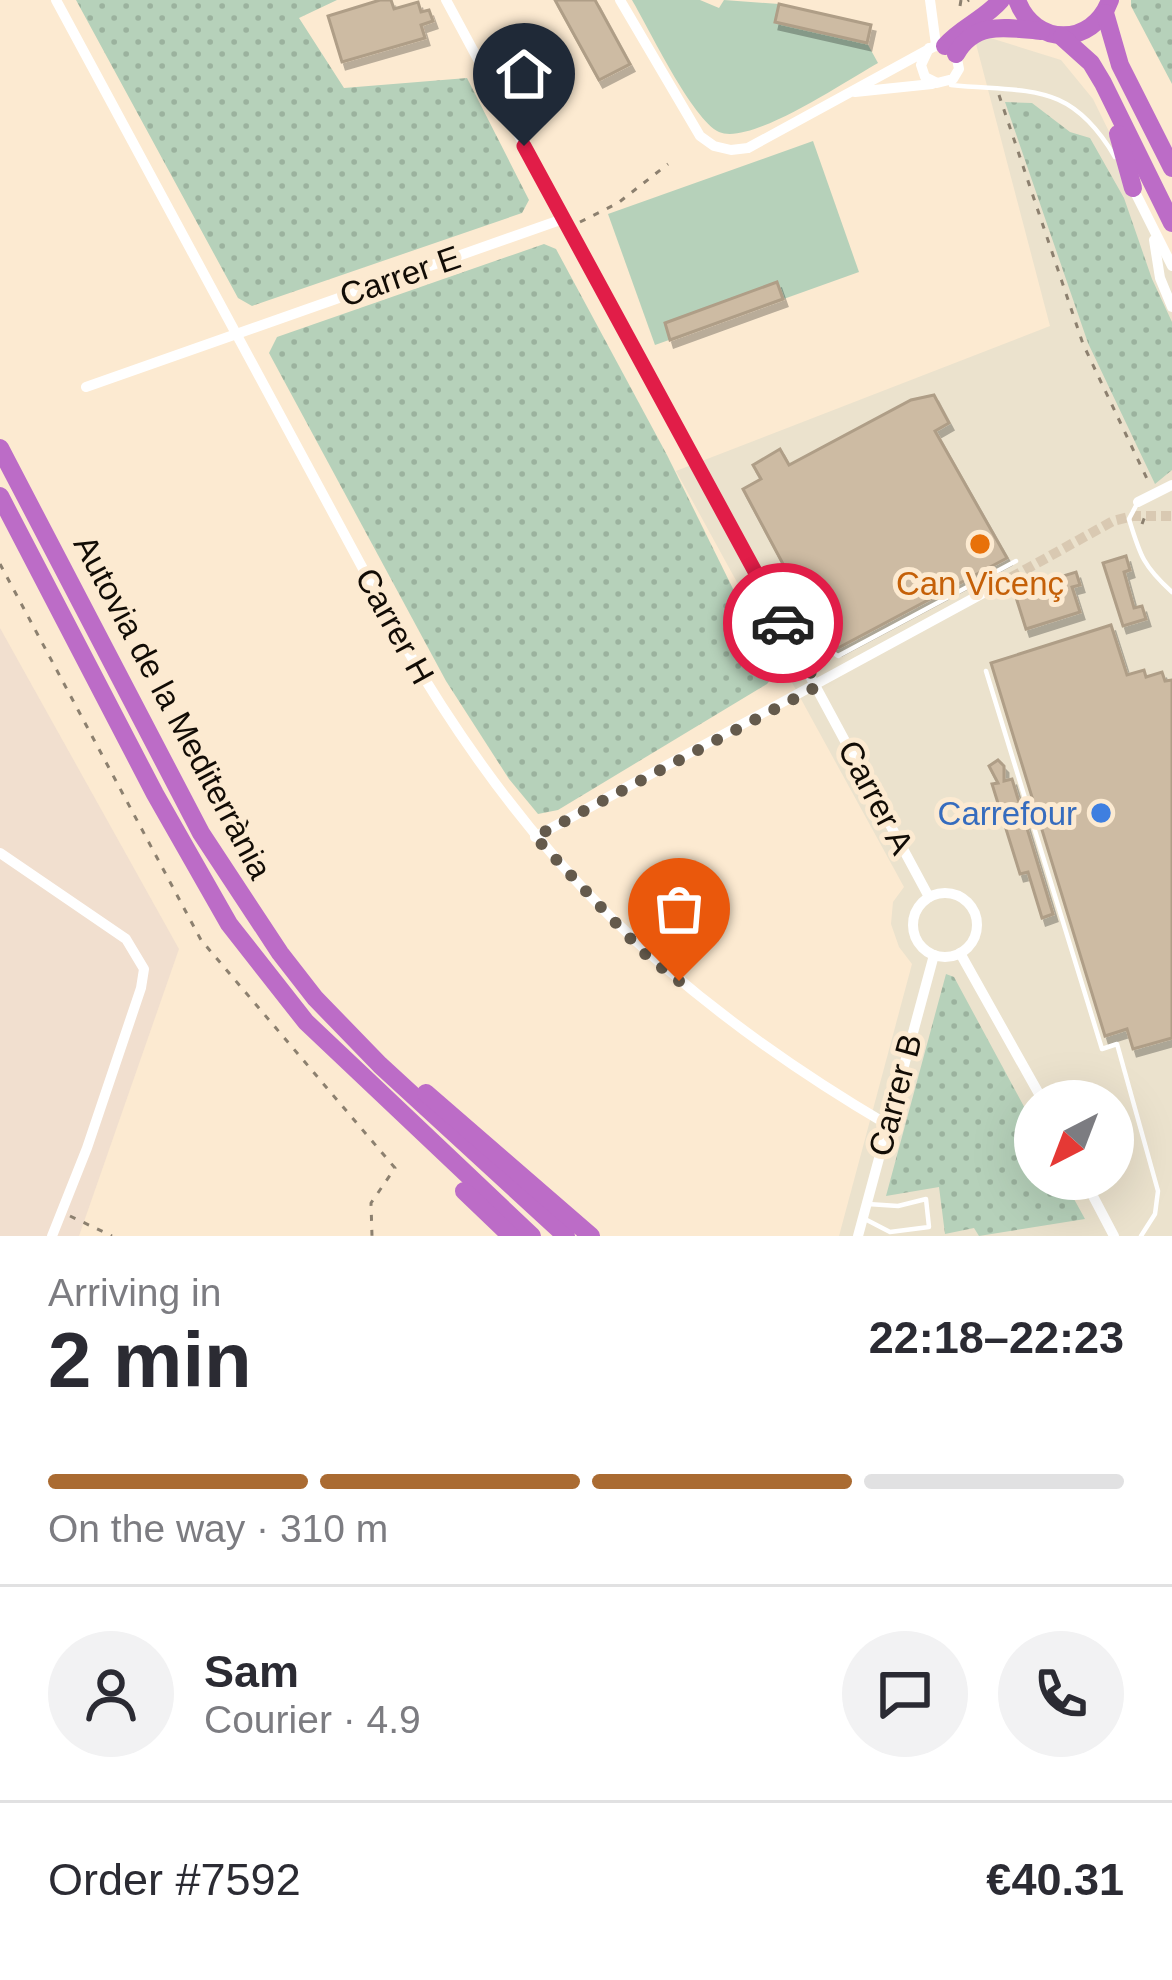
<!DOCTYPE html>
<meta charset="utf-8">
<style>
:root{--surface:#fff;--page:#f2f2f3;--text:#2b2b33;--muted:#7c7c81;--line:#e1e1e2;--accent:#aa6b32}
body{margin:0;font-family:Helvetica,sans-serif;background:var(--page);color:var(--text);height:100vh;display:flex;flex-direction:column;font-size:45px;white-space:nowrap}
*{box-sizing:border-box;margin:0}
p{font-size:39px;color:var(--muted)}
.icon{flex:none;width:66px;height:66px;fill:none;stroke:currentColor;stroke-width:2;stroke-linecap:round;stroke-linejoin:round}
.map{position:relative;height:1236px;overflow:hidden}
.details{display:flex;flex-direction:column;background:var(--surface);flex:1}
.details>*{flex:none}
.needle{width:78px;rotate:222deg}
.tools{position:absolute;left:1014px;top:1080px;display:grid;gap:24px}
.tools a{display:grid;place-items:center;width:120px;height:120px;border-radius:50%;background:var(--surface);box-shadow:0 12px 48px #0002;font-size:60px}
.pin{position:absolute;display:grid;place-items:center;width:102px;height:102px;color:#fff;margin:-123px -51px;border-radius:50% 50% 50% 0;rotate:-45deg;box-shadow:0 0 12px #0007}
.pin .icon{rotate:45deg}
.courier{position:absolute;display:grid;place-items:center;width:120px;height:120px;margin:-60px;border:9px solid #e11d48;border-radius:50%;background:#fff;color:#222;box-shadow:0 3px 15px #0007}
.summary em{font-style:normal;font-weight:800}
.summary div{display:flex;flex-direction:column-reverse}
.summary{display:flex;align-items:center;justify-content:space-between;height:204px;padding:0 48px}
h1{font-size:78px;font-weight:800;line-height:90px}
.bar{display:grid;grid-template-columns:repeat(4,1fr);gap:18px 12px;align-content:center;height:144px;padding:0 48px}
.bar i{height:15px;border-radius:9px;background:var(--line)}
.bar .active{background:var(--accent)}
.bar p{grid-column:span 4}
.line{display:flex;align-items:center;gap:30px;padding:0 48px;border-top:3px solid var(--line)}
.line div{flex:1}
.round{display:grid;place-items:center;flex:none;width:126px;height:126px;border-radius:63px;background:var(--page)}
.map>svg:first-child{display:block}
.commercial{fill:#ebe2cd;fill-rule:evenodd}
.industrial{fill:#f1dfcf}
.grass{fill:url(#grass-dots)}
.park{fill:#b6d1ba}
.building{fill:#cdbba3;stroke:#af9e87;stroke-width:3;filter:url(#shadow)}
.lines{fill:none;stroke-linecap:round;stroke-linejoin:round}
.street-tunnel{stroke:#d9c9b2;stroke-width:10;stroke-dasharray:10 5;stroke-linecap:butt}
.path{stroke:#8c806f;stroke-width:3;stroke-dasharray:6 9;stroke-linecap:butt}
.lane{stroke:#fff;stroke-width:4.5}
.street{stroke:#fff;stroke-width:10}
.highway{stroke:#bc6cc7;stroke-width:18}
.done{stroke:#645a4c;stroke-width:12;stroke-dasharray:0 21.6}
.route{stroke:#e11d48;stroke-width:15}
.food-dot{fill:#e8710a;stroke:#fcead1;stroke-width:4.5}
.shop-dot{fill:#3f7fe0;stroke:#fcead1;stroke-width:4.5}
.labels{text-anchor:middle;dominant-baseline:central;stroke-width:10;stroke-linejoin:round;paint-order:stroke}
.street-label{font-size:33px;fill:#120c05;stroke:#fcead1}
.food-label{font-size:33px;fill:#c56008;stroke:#fcead1}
.shop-label{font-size:33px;fill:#366cbe;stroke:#fcead1;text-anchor:end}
</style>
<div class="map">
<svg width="1172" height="1236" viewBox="0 0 1172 1236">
<defs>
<pattern id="grass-dots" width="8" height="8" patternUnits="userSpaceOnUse" patternTransform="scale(3)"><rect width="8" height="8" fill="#b6d1ba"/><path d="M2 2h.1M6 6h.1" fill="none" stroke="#9bb29e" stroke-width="1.8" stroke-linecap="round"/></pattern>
<filter id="shadow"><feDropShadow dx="4" dy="7" stdDeviation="0" flood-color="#0004"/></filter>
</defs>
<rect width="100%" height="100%" fill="#fcead1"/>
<path class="commercial" d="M984,36L1061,60L1093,99L1172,260V1236H839L912,964L899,947L891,924L893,902L904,887L676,471L1050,326L975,40ZM1035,1101H1113V1179H1035Z"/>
<polygon class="industrial" points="0,628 179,949 79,1236 0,1236"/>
<g class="grass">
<polygon points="76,0 337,0 299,18 344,88 467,78 529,200 522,213 252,306 238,298"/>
<polygon points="1131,0 1172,0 1172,84 1131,6"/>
<polygon points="1005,102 1032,103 1070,132 1090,138 1124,198 1152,279 1172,322 1172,470 1155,484 1088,343"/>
<polygon points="544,244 556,249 667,455 775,674 767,684 558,810 538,814 509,779 446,681 269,353 277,337"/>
<polygon points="946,974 954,977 1035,1127 1035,1179 1063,1179 1085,1219 979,1236 974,1228 945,1234 939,1187 886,1196"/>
</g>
<g class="park">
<path d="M632,0H700L719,8L724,0L779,4L776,21L867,43L878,63C847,80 751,146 719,132C692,119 649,29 632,0Z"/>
<polygon points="813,141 859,272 655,345 608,214"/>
</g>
<g class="building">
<polygon points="380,0 391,0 394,9 418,2 421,12 429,10 433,21 421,25 425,38 342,62 328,16"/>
<polygon points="555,0 595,0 630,64 599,80"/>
<polygon points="779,4 871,25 867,43 775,22"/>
<polygon points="777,282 783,299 670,340 665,323"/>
<polygon points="934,395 949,423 935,431 1007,558 838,648 822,637 743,489 761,479 753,465 780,449 789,465 911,400"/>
<polygon points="1126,556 1130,570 1124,572 1134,608 1142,606 1146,619 1123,626 1103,563"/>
<polygon points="1076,572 1080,585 1072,587 1080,612 1026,629 1014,591"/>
<polygon points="1111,625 1127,675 1144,670 1146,677 1162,672 1165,681 1172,680 1172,1038 1133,1049 1127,1029 1105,1036 991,663"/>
<polygon points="998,760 1004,766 1004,781 1012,779 1053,914 1042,918 1028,872 1020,874 992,784 998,783 989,766"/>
</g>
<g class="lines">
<polyline class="street-tunnel" points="985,592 1113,521 1133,516 1172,516"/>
<g class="path">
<polyline points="961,0 960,6 969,0"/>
<polyline points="999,95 1083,344 1149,483"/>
<polyline points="580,222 618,203 668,164"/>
<polyline points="1142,524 1147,511"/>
<polyline points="0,564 201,940 395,1168 371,1203 372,1236"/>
<polyline points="70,1216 112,1236"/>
</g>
<g class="lane">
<path d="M951,85C1029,93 1070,80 1115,157"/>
<path d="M1138,502L1129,519C1140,555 1143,566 1172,592"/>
<polyline points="780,617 803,617 817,642 838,656 1016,561"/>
<polyline points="986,671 1102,1049 1117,1044 1158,1191 1155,1214 1141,1236"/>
<polyline points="863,1218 890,1232 929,1227 926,1199 898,1206 868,1204"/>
</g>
<g class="street">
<path d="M56,0L402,641C529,860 669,996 888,1125"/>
<polyline points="446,0 929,897"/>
<path d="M620,0L700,136L714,146L731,150L748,148L933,47C942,44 950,46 956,54L959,69L953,79L937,83L925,77L921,65L929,48"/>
<polyline points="930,0 936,45"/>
<polyline points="855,92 932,84"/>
<polyline points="1133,188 1172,266"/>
<polyline points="1154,240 1160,278 1172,307"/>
<polyline points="86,387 563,219"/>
<polyline points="1138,502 1172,485"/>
<polyline points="535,837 985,592"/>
<polyline points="0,853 126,939 144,969 141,988 87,1148 52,1236"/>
<circle cx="945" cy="925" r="32"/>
<polyline points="960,953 1043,1101"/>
<polyline points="1084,1179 1114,1236"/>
<polyline points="858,1236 934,955"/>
</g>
<g class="highway">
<path d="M1017,0C1034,47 1093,47 1110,0"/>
<polyline points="1105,13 1120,65 1172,168"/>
<polyline points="1062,37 1091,63 1103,83 1172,223"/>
<path d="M945,46C960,28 985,19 1001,0"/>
<path d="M956,54C975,20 1008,28 1041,31"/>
<polyline points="1118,134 1133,188"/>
<polyline points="0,448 201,833 280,953 315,998 380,1065 566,1236"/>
<polyline points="0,496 155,794 229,924 306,1022 532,1236"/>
<polyline points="426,1093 591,1236"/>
<polyline points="464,1191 511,1236"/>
</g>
</g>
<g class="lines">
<polyline class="done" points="679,981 647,956 535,837 818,686 783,623"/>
<polyline class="route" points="524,146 783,623"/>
</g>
<circle class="food-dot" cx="980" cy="544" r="12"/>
<circle class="shop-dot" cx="1101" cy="813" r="12"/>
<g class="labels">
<g class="street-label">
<text transform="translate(400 276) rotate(-19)">Carrer E</text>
<text transform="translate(395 626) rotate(61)">Carrer H</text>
<text transform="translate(173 707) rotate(62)">Autovia de la Mediterrània</text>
<text transform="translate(876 797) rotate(62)">Carrer A</text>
<text transform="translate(895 1095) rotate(-75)">Carrer B</text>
</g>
<g class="food-label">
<text x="980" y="583">Can Vicenç</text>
</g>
<g class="shop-label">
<text x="1077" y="813">Carrefour</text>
</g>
</g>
</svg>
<div class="tools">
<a><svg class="needle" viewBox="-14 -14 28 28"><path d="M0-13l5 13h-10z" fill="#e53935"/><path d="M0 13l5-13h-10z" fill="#7c7c81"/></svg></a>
</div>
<div class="pin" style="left:679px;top:981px;background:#ea580c"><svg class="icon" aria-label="bag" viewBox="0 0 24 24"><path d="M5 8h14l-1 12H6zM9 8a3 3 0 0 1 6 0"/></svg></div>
<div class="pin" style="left:524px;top:146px;background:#1f2937"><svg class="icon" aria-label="home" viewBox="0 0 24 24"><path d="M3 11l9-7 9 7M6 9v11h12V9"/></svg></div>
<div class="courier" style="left:783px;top:623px"><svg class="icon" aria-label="car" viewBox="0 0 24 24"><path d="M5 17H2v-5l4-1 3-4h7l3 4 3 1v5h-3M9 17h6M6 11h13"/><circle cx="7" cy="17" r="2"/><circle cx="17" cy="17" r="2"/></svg></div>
</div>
<section class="details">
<div class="summary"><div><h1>2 min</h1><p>Arriving in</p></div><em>22:18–22:23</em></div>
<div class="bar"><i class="active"></i><i class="active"></i><i class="active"></i><i></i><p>On the way · 310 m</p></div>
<div class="line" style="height:216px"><a class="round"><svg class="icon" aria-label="person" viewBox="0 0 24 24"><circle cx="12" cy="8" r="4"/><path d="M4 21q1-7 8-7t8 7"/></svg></a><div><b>Sam</b><p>Courier · 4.9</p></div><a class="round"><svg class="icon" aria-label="chat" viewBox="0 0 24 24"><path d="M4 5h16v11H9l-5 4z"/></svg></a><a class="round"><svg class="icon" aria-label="phone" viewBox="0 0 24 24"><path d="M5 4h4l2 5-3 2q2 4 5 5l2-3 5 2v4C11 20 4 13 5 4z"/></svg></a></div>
<div class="line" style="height:156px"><div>Order #7592</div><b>€40.31</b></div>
</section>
